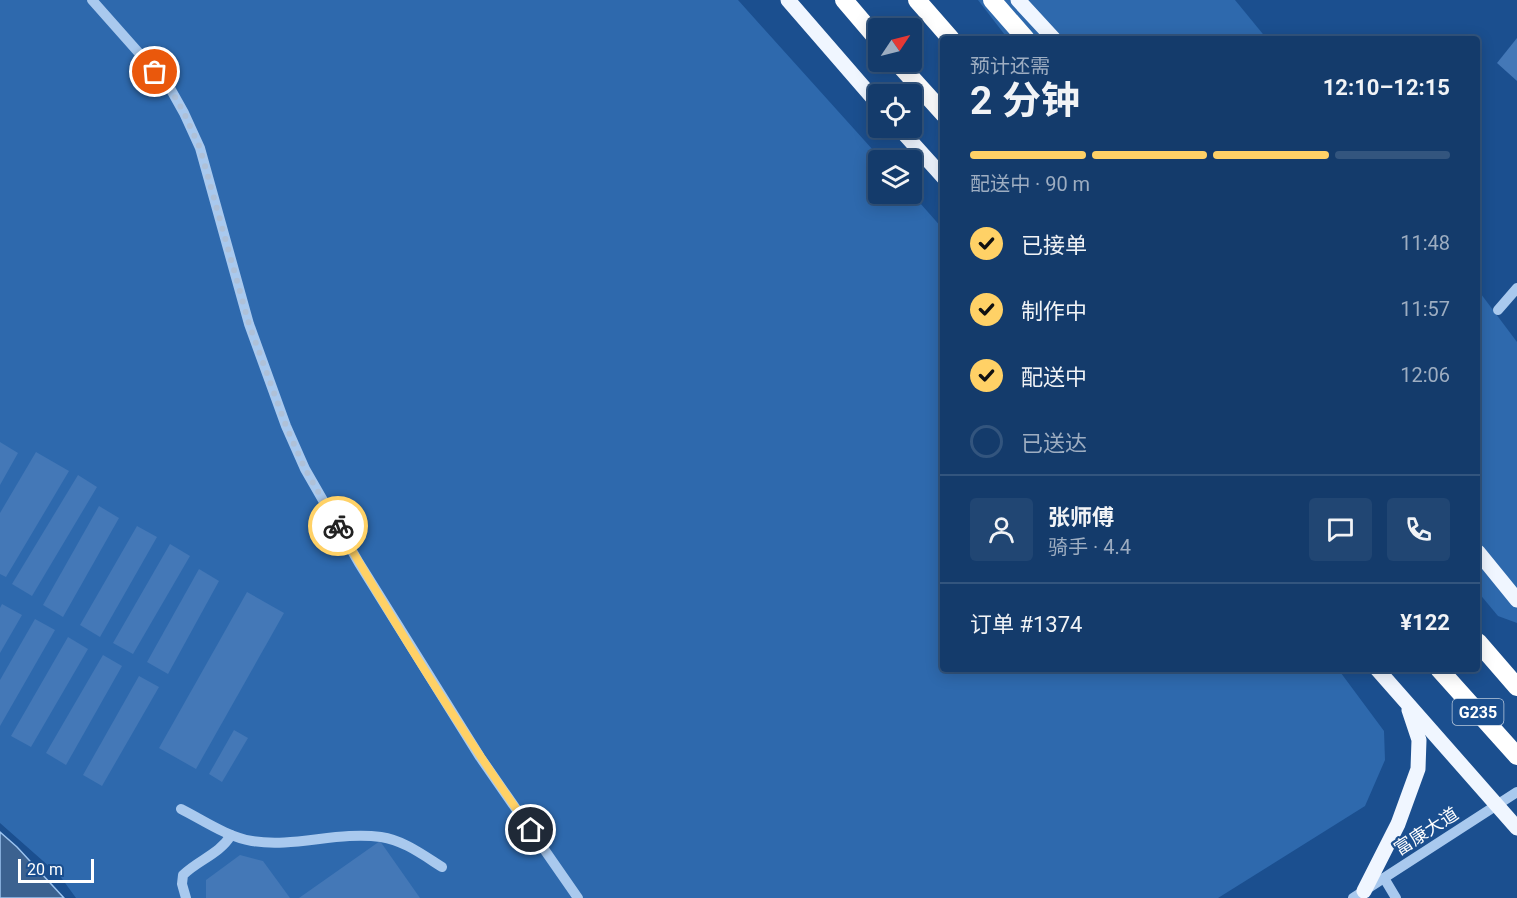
<!DOCTYPE html>
<html lang="zh">
<meta charset="utf-8">
<style>
:root{--surface:#143b6b;--page:#214673;--text:#f1f3f6;--muted:#9dadc1;--line:#33557e;--accent:#ffd166}
body{margin:0;font-family:Roboto,"Noto Sans SC",sans-serif;background:var(--page);color:var(--text);height:100vh;display:flex;flex-direction:column;font-size:22px;white-space:nowrap}
*{box-sizing:border-box;margin:0}
p{font-size:20px;color:var(--muted)}
.icon{flex:none;width:33px;height:33px;fill:none;stroke:currentColor;stroke-width:2;stroke-linecap:round;stroke-linejoin:round}
.map{position:relative;flex:1;overflow:hidden}
.sheet{position:absolute;left:940px;top:36px;width:540px;height:636px;display:flex;flex-direction:column;background:var(--surface);border-radius:6px;box-shadow:0 3px 15px #0003,0 0 0 2px var(--line)}
.sheet>*{flex:none}
.needle{width:39px;rotate:55deg}
.tools{position:absolute;left:868px;top:18px;display:grid;gap:12px}
.tools a{display:grid;place-items:center;width:54px;height:54px;border-radius:6px;background:var(--surface);box-shadow:0 3px 15px #0003,0 0 0 2px var(--line);font-size:30px}
.scale{position:absolute;left:18px;bottom:15px;width:76px;box-sizing:border-box;padding-left:6px;border:3px solid #fff;border-top:0;font-size:16px;line-height:21px;white-space:nowrap;color:#fff;-webkit-text-stroke:4px #1b4f8f;paint-order:stroke}
.pin{position:absolute;display:grid;place-items:center;width:51px;height:51px;color:#fff;margin:-26px;border:3px solid #fff;border-radius:50%;box-shadow:0 2px 6px #0007}
.courier{position:absolute;display:grid;place-items:center;width:60px;height:60px;margin:-30px;border:4px solid #ffd166;border-radius:50%;background:#fff;color:#222;box-shadow:0 2px 8px #0007}
.summary em{font-style:normal;font-weight:700}
.summary div{display:flex;flex-direction:column-reverse}
.summary{display:flex;align-items:center;justify-content:space-between;height:102px;padding:0 30px}
h1{font-size:39px;font-weight:700;line-height:45px}
.bar{display:grid;grid-template-columns:repeat(4,1fr);gap:9px 6px;align-content:center;height:72px;padding:0 30px}
.bar i{height:8px;border-radius:4px;background:var(--line)}
.bar .on{background:var(--accent)}
.bar p{grid-column:span 4}
.line{display:flex;align-items:center;gap:15px;padding:0 30px;border-top:2px solid var(--line)}
.line div{flex:1}
.round{display:grid;place-items:center;flex:none;width:63px;height:63px;border-radius:6px;background:var(--page)}
ol{padding:0 30px;list-style:none}
li{display:flex;align-items:center;gap:18px;height:66px}
li p{margin-inline-start:auto}
li .icon{padding:6px;border-radius:50%;background:var(--accent);color:#111;stroke-width:4}
li:last-child{color:var(--muted)}
li i{width:33px;height:33px;border:3px solid var(--line);border-radius:50%}
.map>svg:first-child{display:block}
.green{fill:#2e69ad}
.water{fill:#3c6290;stroke:#9cc4f0;stroke-width:1.5}
.building{fill:#4478b7}
.lines{fill:none;stroke-linecap:round;stroke-linejoin:round}
.minor{stroke:#a9c9ee;stroke-width:10}
.major{stroke:#f0f6ff;stroke-width:15}
.highway{stroke:#fff;stroke-width:18}
.done{stroke:#afc1d8;stroke-width:6;stroke-dasharray:0 10.8}
.route{stroke:#ffd166;stroke-width:8}
.labels{text-anchor:middle;dominant-baseline:central;stroke-width:4.5;stroke-linejoin:round;paint-order:stroke}
.shield{fill:#1b4f8f;stroke:#bbcadd;stroke-width:1.5}
.shield-label{font-size:16px;font-weight:bold;fill:#fff}
.street-label{font-size:18px;fill:#fff;stroke:#1b4f8f}
</style>
<div class="map">
<svg width="1517" height="898" viewBox="0 0 1517 898">
<rect width="100%" height="100%" fill="#1b4f8f"/>
<g class="green">
<polygon points="0,0 738,0 882,160 879,160 879,194 912,194 943,229 944,669 1338,669 1384,731 1385,760 1365,806 1218,898 76,898 60,876 0,823"/>
<polygon points="978,0 1235,0 1267,39 1008,39"/>
<polygon points="1478,290 1517,342 1517,623 1498,616 1478,592"/>
</g>
<polygon class="water" points="0,832 17,847 64,898 0,898"/>
<g class="building">
<polygon points="1517,38 1517,81 1497,63"/>
<polygon points="0,442 18,453 0,485"/>
<polygon points="36,452 69,471 6,577 0,574 0,513"/>
<polygon points="78,475 97,487 32,596 12,584"/>
<polygon points="99,506 119,518 63,617 43,605"/>
<polygon points="137,526 157,537 100,637 80,625"/>
<polygon points="170,544 190,556 133,654 113,643"/>
<polygon points="199,569 219,581 168,674 147,662"/>
<polygon points="247,592 284,613 196,769 159,748"/>
<polygon points="2,604 22,615 0,653 0,608"/>
<polygon points="35,619 55,630 0,726 0,680"/>
<polygon points="68,637 88,649 31,747 11,736"/>
<polygon points="103,655 122,666 66,765 46,753"/>
<polygon points="139,676 159,687 102,786 83,775"/>
<polygon points="234,730 248,738 222,782 209,774"/>
<polygon points="380,841 420,898 299,898"/>
<polygon points="240,855 263,861 290,898 206,898 206,880"/>
</g>
<g class="lines">
<g class="minor">
<polyline points="92,0 170,88 184,113 200,148 249,324 286,426 305,469 359,563 480,757 578,898"/>
<polyline points="1498,310 1517,288"/>
<path d="M181,809C203,820 227,837 252,841C294,848 338,831 381,837C403,840 423,855 442,867"/>
<polyline points="1384,878 1396,898"/>
<path d="M186,898L182,884L183,875C198,860 220,854 231,835"/>
<polyline points="1353,898 1517,792"/>
</g>
<g class="major">
<polyline points="788,0 879,105"/>
<polyline points="1018,0 1054,39"/>
<polyline points="899,128 944,178"/>
<polyline points="1478,552 1517,600"/>
<polyline points="1377,669 1517,828"/>
<polyline points="1364,891 1398,824 1418,769 1419,740 1409,710"/>
</g>
<g class="highway">
<polyline points="844,0 879,41"/>
<polyline points="917,0 951,39"/>
<polyline points="992,0 1026,39"/>
<polyline points="897,62 944,114"/>
<polyline points="1478,642 1517,687"/>
<polyline points="1439,669 1517,756"/>
</g>
</g>
<g class="lines">
<polyline class="done" points="155,72 170,88 184,113 200,148 249,324 286,426 305,469 338,526"/>
<path class="route" d="M338,526C398,630 462,732 531,830"/>
</g>
<g class="labels">
<rect class="shield" x="1452.5" y="699" width="51" height="26" rx="4.5"/>
<g class="shield-label">
<text x="1478" y="712">G235</text>
</g>
<g class="street-label">
<text transform="translate(1426 831) rotate(-33)">富康大道</text>
</g>
</g>
</svg>
<div class="tools">
<a><svg class="needle" viewBox="-14 -14 28 28"><path d="M0-13l5 13h-10z" fill="#e53935"/><path d="M0 13l5-13h-10z" fill="#9dadc1"/></svg></a>
<a><svg class="icon" aria-label="locate" viewBox="0 0 24 24"><circle cx="12" cy="12" r="6"/><path d="M12 2v4M12 18v4M2 12h4M18 12h4"/></svg></a>
<a><svg class="icon" aria-label="layers" viewBox="0 0 24 24"><path d="M12 4l9 5-9 5-9-5zM3 14l9 5 9-5"/></svg></a>
</div>
<div class="scale">20 m</div>
<div class="pin" style="left:155px;top:72px;background:#ea580c"><svg class="icon" aria-label="bag" viewBox="0 0 24 24"><path d="M5 8h14l-1 12H6zM9 8a3 3 0 0 1 6 0"/></svg></div>
<div class="pin" style="left:531px;top:830px;background:#1f2937"><svg class="icon" aria-label="home" viewBox="0 0 24 24"><path d="M3 11l9-7 9 7M6 9v11h12V9"/></svg></div>
<div class="courier" style="left:338px;top:526px"><svg class="icon" aria-label="bike" viewBox="0 0 24 24"><circle cx="6" cy="16" r="4"/><circle cx="18" cy="16" r="4"/><path d="M6 16l4-8h5l3 8M10 8l3 8H6M13 5h3"/></svg></div>
<section class="sheet">
<div class="summary"><div><h1>2 分钟</h1><p>预计还需</p></div><em>12:10–12:15</em></div>
<div class="bar"><i class="on"></i><i class="on"></i><i class="on"></i><i></i><p>配送中 · 90 m</p></div>
<ol>
<li><svg class="icon" aria-label="check" viewBox="0 0 24 24"><path d="M5 12l5 5 9-10"/></svg>已接单<p>11:48</p></li>
<li><svg class="icon" aria-label="check" viewBox="0 0 24 24"><path d="M5 12l5 5 9-10"/></svg>制作中<p>11:57</p></li>
<li><svg class="icon" aria-label="check" viewBox="0 0 24 24"><path d="M5 12l5 5 9-10"/></svg>配送中<p>12:06</p></li>
<li><i></i>已送达</li>
</ol>
<div class="line" style="height:108px"><a class="round"><svg class="icon" aria-label="person" viewBox="0 0 24 24"><circle cx="12" cy="8" r="4"/><path d="M4 21q1-7 8-7t8 7"/></svg></a><div><b>张师傅</b><p>骑手 · 4.4</p></div><a class="round"><svg class="icon" aria-label="chat" viewBox="0 0 24 24"><path d="M4 5h16v11H9l-5 4z"/></svg></a><a class="round"><svg class="icon" aria-label="phone" viewBox="0 0 24 24"><path d="M5 4h4l2 5-3 2q2 4 5 5l2-3 5 2v4C11 20 4 13 5 4z"/></svg></a></div>
<div class="line" style="height:78px"><div>订单 #1374</div><b>¥122</b></div>
</section>
</div>
